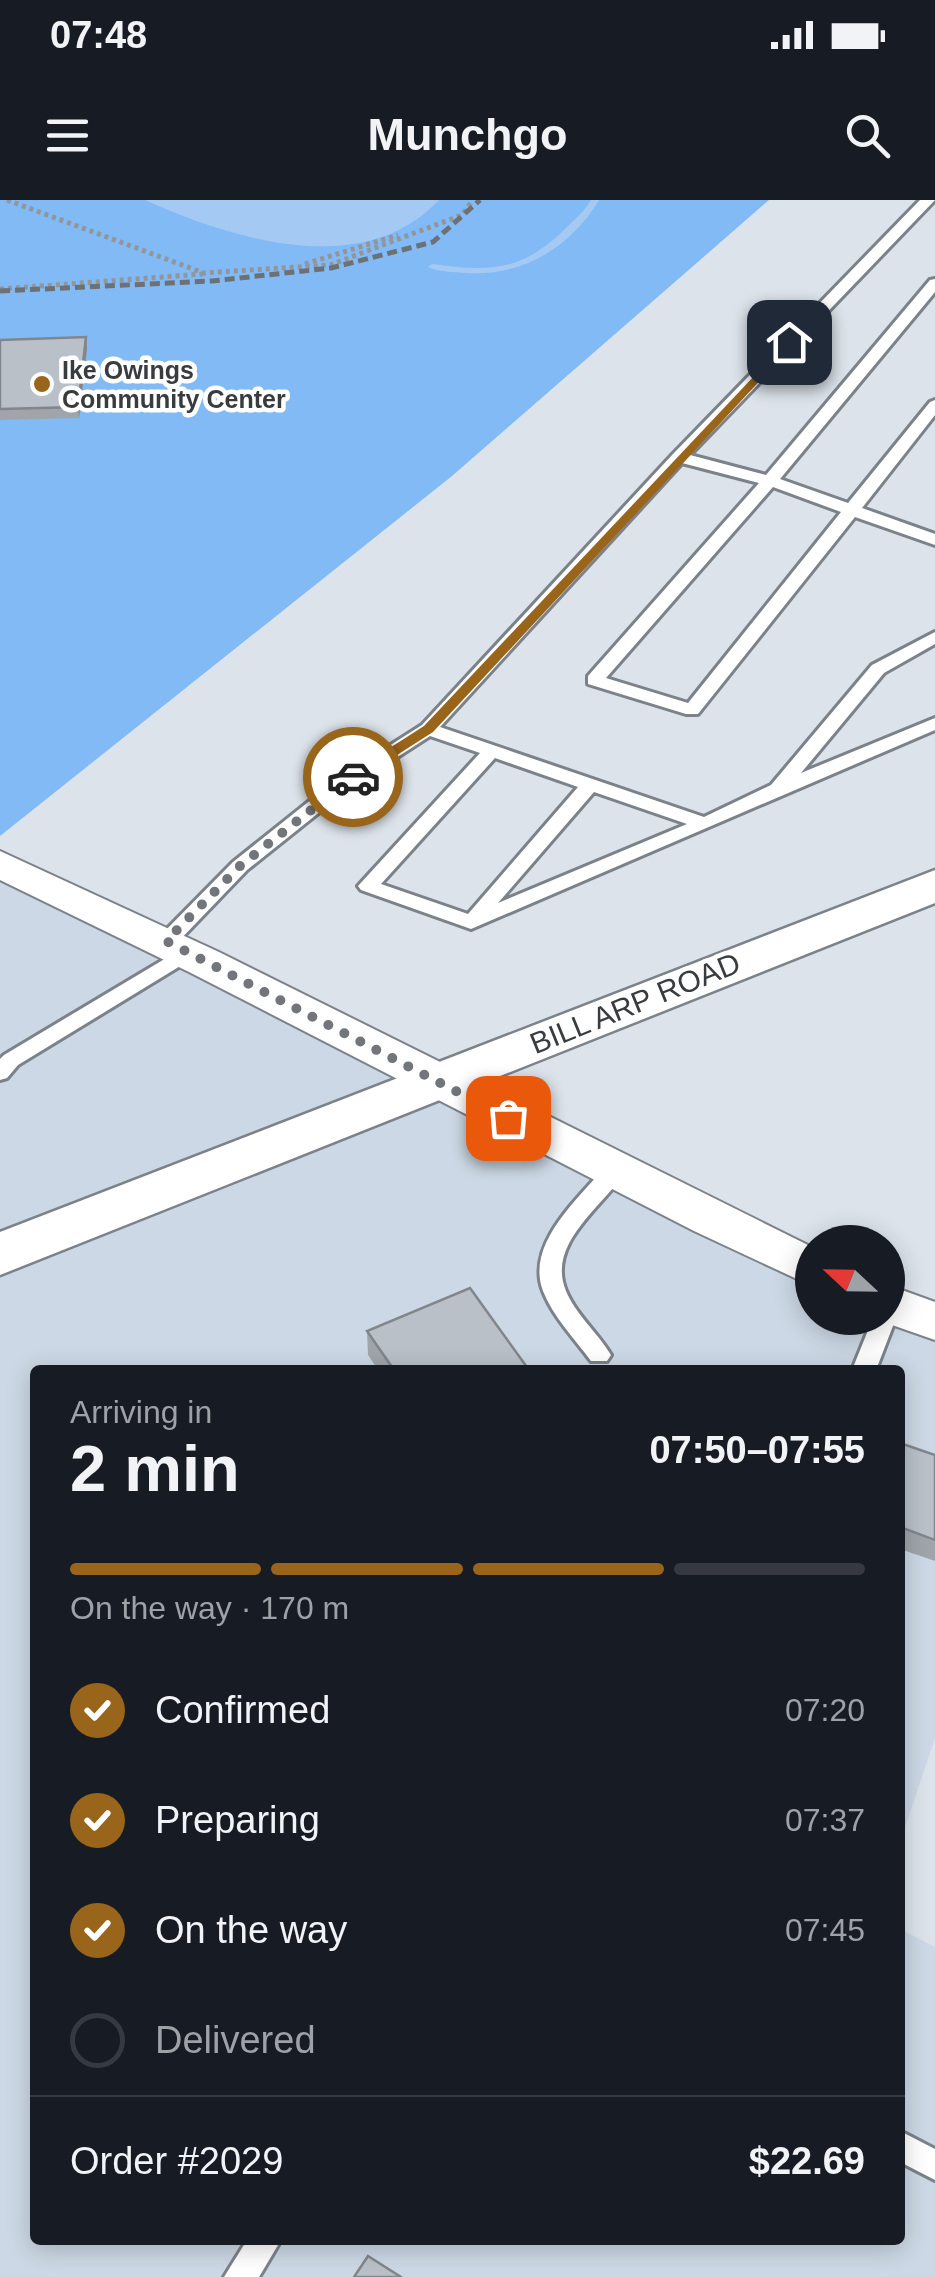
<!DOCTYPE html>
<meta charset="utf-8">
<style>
:root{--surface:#171b24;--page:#20242c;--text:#f1f3f6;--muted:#9ea1a6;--line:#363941;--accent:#99651a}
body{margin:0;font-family:Helvetica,sans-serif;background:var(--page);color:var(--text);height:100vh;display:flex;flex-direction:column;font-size:38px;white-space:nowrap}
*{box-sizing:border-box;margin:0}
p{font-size:32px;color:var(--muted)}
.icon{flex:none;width:55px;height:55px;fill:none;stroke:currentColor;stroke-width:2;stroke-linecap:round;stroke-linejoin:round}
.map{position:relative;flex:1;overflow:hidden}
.sheet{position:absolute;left:30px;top:1165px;width:875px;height:880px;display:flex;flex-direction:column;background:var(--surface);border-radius:10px;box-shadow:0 5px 25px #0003}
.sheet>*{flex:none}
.needle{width:65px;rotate:292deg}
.buttons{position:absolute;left:795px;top:1025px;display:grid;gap:20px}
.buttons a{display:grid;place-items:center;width:110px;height:110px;border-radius:50%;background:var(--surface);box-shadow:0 5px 25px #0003;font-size:50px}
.pin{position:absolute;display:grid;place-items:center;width:85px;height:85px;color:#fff;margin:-42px;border-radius:20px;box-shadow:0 5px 15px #0006}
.courier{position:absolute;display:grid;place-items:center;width:100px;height:100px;margin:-50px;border:8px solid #99651a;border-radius:50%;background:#fff;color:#222;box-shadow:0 2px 12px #0007}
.headline em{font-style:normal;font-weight:800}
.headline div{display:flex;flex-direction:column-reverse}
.headline{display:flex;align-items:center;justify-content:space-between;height:170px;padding:0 40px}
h1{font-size:65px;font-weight:800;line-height:75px}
.bar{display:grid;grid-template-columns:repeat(4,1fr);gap:15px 10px;align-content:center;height:120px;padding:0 40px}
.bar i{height:12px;border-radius:8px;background:var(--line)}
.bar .active{background:var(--accent)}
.bar p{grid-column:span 4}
.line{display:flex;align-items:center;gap:25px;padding:0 40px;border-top:2px solid var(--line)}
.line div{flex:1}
ol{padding:0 40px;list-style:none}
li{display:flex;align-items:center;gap:30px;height:110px}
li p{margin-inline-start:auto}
li .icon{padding:10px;border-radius:50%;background:var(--accent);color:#fff;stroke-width:4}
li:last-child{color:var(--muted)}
li i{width:55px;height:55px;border:5px solid var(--line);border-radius:50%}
.status{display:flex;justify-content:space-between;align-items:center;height:70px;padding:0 50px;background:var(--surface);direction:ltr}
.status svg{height:28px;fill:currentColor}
header{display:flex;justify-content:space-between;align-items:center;height:130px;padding:0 40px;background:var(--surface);font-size:45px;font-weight:800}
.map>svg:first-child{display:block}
.built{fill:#ccd8e5}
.green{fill:#82baf5}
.water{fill:#a4caf4}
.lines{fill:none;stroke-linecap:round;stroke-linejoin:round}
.stream{fill:#a4caf4;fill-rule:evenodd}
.lane-casing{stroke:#7c8289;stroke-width:6}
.street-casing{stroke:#7c8289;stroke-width:4}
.secondary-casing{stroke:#7c8289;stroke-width:5}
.path{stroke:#91969b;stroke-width:5;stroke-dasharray:4 4;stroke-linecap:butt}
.lane{fill:#fff;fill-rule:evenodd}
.street{fill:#fff;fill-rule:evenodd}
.secondary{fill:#fff;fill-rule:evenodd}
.rail{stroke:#6c7175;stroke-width:5;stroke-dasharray:10 5;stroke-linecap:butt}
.wall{fill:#9fa5ab}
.shaded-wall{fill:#82868b}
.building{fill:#b9c0c7;stroke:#82868b;stroke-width:2.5}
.route{fill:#99651a}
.done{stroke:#72767b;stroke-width:10;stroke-dasharray:0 18}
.poi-dot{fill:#99651a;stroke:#fff;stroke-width:4}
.labels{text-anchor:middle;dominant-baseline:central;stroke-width:9;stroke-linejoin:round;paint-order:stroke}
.far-poi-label{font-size:25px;font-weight:bold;fill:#393c3f;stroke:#fff;text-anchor:start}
.street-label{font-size:30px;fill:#393c3f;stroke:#fff}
</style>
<div class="status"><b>07:48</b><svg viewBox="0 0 49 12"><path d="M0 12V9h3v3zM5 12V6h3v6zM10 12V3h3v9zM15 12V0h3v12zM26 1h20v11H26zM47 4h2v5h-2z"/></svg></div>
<header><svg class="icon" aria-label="menu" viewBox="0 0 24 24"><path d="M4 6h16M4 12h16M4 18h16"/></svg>Munchgo<svg class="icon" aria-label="search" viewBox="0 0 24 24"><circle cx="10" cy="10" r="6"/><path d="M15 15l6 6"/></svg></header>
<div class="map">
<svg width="935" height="2077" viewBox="0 0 935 2077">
<rect width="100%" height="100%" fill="#dce3ea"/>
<polygon class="built" points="0,665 812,1068 812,1118 888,1118 888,1104 935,1121 935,1538 900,1643 900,1170 35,1170 35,2040 900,2040 900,1729 935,1747 935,2077 0,2077"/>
<polygon class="green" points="0,0 769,0 452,276 0,636"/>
<path class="water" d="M145,0H439C363,81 232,39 145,0Z"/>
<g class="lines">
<path class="stream" d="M591,0H599C571,47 522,77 466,73C453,72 439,72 428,67L432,64C490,72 520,72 564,30C574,20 584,12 591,0Z"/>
<g class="lane-casing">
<g id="lane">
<path d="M920,0H935L690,255L766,275L930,80L935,79V92L780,279L848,303L930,202L935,200V215L862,308L935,334V345L855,317L698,514H686L588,484V476L759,283L682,263L440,527L704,617L771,585L872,465L935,432V444L884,473L801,573L935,518V530L471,729L361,690L358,686L480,553L430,536L351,587L247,670L174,746H160L157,741L160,736L233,662L337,579L422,525L673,254ZM773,287L841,312L688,503L606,478ZM495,558L578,587L468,714L381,684ZM594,592L687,624L498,703Z"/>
<polygon points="188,745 198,752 195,757 18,865 7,878 0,880 0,859 4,855"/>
<path d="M614,964L625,972C603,1007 546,1043 566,1091C576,1115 598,1133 611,1155L607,1161H591C575,1139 553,1117 543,1091C525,1044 579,998 606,966Z"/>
<polygon points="888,1110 896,1118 876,1170 852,1170 873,1118 888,1118"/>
<polygon points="900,1931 935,1949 935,1980 900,1962"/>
<polygon points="247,2040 281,2040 259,2077 224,2077"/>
</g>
</g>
<g class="street-casing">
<g id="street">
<polygon points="0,651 219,752 812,1047 812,1086 694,1031 189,772 0,680"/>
<polygon points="888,1085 935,1102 935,1140 872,1118 888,1118"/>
</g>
</g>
<g class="secondary-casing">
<polygon id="secondary" points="935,670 935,703 0,1075 0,1032"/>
</g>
<g class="path">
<polyline points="7,0 204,73 330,65 462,15 473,0"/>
<polyline points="305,64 398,35"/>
<polyline points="0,89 203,74"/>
</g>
<use href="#lane" class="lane"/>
<use href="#street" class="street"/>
<use href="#secondary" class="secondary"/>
<polyline class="rail" points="0,91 212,81 331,68 433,42 480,0"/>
</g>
<g class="wall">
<polygon points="0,140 87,148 79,218 0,220"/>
<polygon points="367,1131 529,1170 378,1170 368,1155"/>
<polygon points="900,1243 935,1255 935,1361 900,1349"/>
</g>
<polygon class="shaded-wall" points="86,137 87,148 79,218 78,207"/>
<g class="building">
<polygon points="86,137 78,207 0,209 0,140"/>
<polygon points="470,1088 529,1170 385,1170 392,1167 367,1131"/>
<polygon points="900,1243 935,1255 935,1340 900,1327"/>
<polygon points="368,2056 401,2077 354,2077"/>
</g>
<polygon class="route" points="789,139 793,145 433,532 358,580 349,580 349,574 424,526"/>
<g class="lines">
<polyline class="done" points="353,577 240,666 166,741 508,918"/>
</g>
<circle class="poi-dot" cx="42" cy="184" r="10"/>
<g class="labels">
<g class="far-poi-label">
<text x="62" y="170">Ike Owings<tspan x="62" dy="29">Community Center</tspan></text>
</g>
<g class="street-label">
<text transform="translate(635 803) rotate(-22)">BILL ARP ROAD</text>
</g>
</g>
</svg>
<div class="buttons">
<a><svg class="needle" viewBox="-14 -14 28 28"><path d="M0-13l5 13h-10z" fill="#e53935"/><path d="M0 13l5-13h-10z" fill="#9ea1a6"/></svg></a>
</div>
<div class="pin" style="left:508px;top:918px;background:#ea580c"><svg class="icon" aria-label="bag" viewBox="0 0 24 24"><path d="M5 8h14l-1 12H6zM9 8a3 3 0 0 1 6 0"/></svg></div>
<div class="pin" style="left:789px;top:142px;background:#1f2937"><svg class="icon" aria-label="home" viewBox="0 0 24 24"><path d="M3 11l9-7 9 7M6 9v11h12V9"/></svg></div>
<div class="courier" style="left:353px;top:577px"><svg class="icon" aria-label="car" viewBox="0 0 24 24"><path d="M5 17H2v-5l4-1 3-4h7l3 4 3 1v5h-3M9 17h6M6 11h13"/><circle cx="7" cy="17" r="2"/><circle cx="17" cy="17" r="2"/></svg></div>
<section class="sheet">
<div class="headline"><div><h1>2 min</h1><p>Arriving in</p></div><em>07:50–07:55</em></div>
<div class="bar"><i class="active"></i><i class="active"></i><i class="active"></i><i></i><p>On the way · 170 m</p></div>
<ol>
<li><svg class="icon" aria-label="check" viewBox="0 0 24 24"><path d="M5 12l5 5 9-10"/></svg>Confirmed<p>07:20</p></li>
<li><svg class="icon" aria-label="check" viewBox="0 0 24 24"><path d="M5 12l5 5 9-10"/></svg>Preparing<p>07:37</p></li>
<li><svg class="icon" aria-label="check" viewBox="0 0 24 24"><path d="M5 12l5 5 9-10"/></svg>On the way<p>07:45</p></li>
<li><i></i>Delivered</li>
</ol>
<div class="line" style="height:130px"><div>Order #2029</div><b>$22.69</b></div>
</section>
</div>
